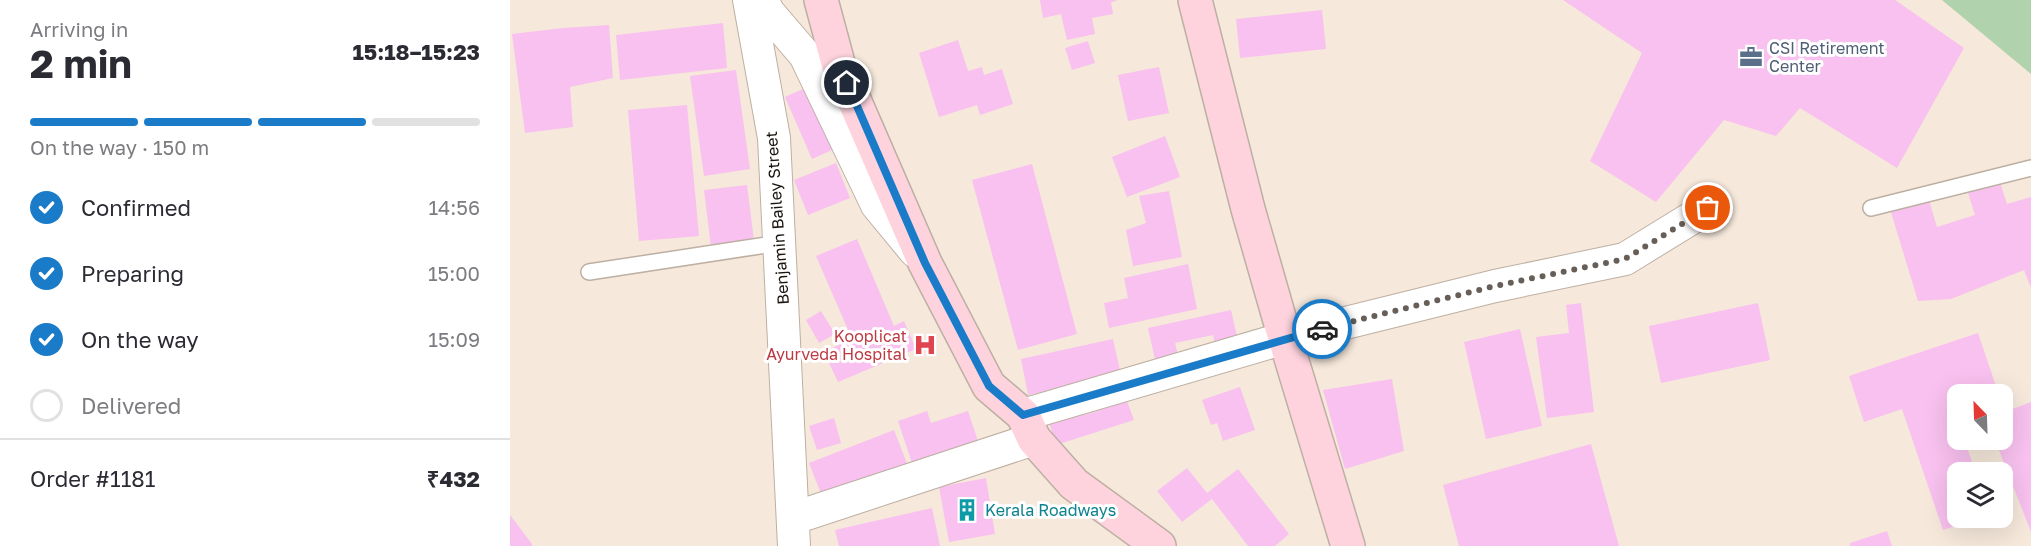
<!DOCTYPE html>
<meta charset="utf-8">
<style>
:root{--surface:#fff;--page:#f2f2f3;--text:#2b2b33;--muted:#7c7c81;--line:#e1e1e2;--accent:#1a7cc8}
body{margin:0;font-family:"Golos Text",sans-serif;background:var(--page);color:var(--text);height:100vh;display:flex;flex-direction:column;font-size:22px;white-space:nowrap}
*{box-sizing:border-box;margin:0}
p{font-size:20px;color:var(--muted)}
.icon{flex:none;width:33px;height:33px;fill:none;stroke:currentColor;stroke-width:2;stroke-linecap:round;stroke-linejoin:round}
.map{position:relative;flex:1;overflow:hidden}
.sheet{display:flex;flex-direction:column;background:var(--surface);width:510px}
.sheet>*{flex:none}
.needle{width:39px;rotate:337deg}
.buttons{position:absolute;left:1437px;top:384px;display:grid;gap:12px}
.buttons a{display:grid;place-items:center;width:66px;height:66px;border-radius:12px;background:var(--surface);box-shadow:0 6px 24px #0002;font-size:30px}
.pin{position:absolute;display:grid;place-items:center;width:51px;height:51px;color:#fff;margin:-26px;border:3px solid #fff;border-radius:50%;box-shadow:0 2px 6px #0007}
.courier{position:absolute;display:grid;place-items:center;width:60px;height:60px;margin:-30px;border:4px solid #1a7cc8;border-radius:50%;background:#fff;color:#222;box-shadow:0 2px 8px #0007}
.summary em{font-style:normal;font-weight:700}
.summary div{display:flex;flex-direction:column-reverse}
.summary{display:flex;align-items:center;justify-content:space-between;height:102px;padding:0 30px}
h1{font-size:39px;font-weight:700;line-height:45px}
.bar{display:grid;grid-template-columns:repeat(4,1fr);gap:9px 6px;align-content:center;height:72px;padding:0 30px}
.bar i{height:8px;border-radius:4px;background:var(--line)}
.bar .active{background:var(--accent)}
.bar p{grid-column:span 4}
.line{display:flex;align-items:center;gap:15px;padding:0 30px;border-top:2px solid var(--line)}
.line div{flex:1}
ol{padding:0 30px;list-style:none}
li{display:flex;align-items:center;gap:18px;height:66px}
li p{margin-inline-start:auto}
li .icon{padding:6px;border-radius:50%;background:var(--accent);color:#fff;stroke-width:4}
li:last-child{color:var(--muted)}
li i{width:33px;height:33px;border:3px solid var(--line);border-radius:50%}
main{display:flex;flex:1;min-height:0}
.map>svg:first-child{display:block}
.green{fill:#b0d3ad}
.building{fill:#f8c1ef}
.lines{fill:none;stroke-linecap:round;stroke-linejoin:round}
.lane-casing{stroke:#bdb0a3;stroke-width:18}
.street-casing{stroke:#bdb0a3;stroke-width:34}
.secondary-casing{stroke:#bdb0a3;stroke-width:36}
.lane{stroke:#fff;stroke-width:15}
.street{stroke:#fff;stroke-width:32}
.secondary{stroke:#fed3de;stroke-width:33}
.done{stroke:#675f57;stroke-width:6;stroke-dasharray:0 10.8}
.route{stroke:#1a7cc8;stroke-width:8}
.labels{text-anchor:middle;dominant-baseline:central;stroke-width:6;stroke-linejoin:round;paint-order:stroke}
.service-label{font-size:16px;fill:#4e5e75;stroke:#fff;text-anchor:start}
.street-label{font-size:16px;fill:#1a1510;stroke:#fff}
.health-label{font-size:16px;fill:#be3a42;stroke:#fff;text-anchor:end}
.culture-label{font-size:16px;fill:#0d838f;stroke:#fff;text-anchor:start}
</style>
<main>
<section class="sheet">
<div class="summary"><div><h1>2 min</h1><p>Arriving in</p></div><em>15:18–15:23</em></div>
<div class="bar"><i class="active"></i><i class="active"></i><i class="active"></i><i></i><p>On the way · 150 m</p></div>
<ol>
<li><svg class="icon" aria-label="check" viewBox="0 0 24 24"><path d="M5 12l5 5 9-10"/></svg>Confirmed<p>14:56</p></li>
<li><svg class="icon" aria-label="check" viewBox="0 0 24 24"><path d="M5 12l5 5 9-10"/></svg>Preparing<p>15:00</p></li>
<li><svg class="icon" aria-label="check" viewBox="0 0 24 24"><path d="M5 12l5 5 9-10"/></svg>On the way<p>15:09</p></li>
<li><i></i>Delivered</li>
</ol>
<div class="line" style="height:78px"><div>Order #1181</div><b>₹432</b></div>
</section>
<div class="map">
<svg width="1521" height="546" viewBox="0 0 1521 546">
<rect width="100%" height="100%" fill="#f6e8db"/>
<polygon class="green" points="1432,0 1521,0 1521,74"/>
<g class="building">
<polygon points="530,0 606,0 606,1 601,2 603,14 582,18 585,34 557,40 551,14 533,18"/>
<polygon points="1053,0 1385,0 1454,48 1387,168 1290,108 1266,136 1214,120 1146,202 1080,161 1132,53"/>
<polygon points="812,10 816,49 730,58 726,19"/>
<polygon points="213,23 217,68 110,80 106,35"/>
<polygon points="99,25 103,78 60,87 63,127 15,133 2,34 53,28"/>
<polygon points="448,40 458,71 472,67 474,75 492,69 503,104 470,115 467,105 429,117 409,53"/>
<polygon points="578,41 585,63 562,70 555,48"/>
<polygon points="649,67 659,113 618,121 608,75"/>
<polygon points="226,70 240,169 194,176 180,76"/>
<polygon points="304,84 331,146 302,159 275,97"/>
<polygon points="177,105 189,236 129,241 118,110"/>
<polygon points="655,136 670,177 617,197 602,157"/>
<polygon points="326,163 340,198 298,215 284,180"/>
<polygon points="522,164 567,334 508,350 462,180"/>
<polygon points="1486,170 1497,204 1521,197 1521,288 1514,270 1441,299 1408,301 1380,209 1418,197 1427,227 1465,215 1454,180"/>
<polygon points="237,185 244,241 201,247 194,190"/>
<polygon points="659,191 672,257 623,266 616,230 636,223 629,196"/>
<polygon points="347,239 384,326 394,321 406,349 328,382 314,352 342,339 306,256"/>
<polygon points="678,264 687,309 599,328 594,303 618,298 614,278"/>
<polygon points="1071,303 1084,412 1037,418 1026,337 1059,333 1056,305"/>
<polygon points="1248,303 1260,360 1151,383 1139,326"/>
<polygon points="721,310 729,345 706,350 703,335 665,343 669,359 646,364 638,328"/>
<polygon points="311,311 325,334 309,343 296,320"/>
<polygon points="1010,329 1032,426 976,439 954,342"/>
<polygon points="1468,333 1488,392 1479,394 1448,394 1448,405 1443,407 1448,419 1448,440 1454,440 1466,472 1448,472 1448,518 1469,518 1433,530 1392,409 1354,422 1339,376"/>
<polygon points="603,339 611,375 518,395 511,359"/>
<polygon points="882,379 894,451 835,469 813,390"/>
<polygon points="730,387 745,430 713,441 707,423 701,425 692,400"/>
<polygon points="617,401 624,420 546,445 538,419 570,409 575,415"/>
<polygon points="1521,402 1521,532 1485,440 1492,440 1492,413"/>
<polygon points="417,411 421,423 458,411 471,450 405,472 388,421"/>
<polygon points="324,418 331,443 307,450 299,426"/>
<polygon points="384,430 400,471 315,504 299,463"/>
<polygon points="1081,444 1109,546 949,546 933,485"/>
<polygon points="677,468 697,493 728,469 779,534 765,546 738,546 702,499 672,522 647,491"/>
<polygon points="476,478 485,534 439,542 429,487"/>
<polygon points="422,508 430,546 329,546 325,530"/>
<polygon points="0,515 22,544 22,546 0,546"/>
<polygon points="1377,531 1382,546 1340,546 1340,543"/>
</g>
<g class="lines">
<g class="lane-casing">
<g id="lane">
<polyline points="1361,208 1521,168"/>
<polyline points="79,272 269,243"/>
</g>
</g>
<g class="street-casing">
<g id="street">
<polyline points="239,0 264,138 284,546"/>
<polyline points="252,0 259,13 295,55 367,205 405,251"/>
<polyline points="513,415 775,338 985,286 1115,259 1198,208"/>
<polyline points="284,518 524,439"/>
</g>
</g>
<g class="secondary-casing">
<g id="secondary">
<polyline points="311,0 328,63 415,263 479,386 513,415 524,439 564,484 649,546"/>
<polyline points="685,0 738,209 775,338 838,546"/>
</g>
</g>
<use href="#lane" class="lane"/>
<use href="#street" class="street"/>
<use href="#secondary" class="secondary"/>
</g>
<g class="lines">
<polyline class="done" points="812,329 985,286 1115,259 1198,208"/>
<polyline class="route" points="337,83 415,263 479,386 513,415 812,329"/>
</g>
<defs>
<g id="office-bare" transform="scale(1.8)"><path d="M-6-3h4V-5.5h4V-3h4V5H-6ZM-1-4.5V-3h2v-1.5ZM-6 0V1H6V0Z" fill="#5c6f8a" stroke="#fff" stroke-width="2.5" paint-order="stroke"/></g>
<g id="hospital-bare" transform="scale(1.8)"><path d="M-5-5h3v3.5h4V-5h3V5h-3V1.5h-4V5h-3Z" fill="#e0444e" stroke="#fff" stroke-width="2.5" paint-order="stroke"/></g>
<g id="building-bare" transform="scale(1.8)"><path d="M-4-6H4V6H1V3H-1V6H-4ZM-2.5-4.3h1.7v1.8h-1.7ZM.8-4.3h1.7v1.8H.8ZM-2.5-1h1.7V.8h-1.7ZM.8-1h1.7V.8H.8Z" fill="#0f9aa8" stroke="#fff" stroke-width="2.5" paint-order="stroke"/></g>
</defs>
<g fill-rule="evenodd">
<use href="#office-bare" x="1241" y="57"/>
<use href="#hospital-bare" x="415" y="345"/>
<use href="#building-bare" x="457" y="510"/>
</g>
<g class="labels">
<g class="service-label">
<text x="1259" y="48">CSI Retirement<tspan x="1259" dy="18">Center</tspan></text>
</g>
<g class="street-label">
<text transform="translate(267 218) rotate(-94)">Benjamin Bailey Street</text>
</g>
<g class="health-label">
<text x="397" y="336">Kooplicat<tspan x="397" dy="18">Ayurveda Hospital</tspan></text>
</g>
<g class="culture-label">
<text x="475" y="510">Kerala Roadways</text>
</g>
</g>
</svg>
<div class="buttons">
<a><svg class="needle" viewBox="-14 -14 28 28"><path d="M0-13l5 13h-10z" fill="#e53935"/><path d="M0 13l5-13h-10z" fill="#7c7c81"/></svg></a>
<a><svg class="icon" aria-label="layers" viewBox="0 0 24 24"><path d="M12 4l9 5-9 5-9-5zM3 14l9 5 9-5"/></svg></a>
</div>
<div class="pin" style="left:1198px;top:208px;background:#ea580c"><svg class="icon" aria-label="bag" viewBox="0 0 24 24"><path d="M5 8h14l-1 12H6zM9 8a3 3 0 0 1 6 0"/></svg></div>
<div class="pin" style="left:337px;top:83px;background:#1f2937"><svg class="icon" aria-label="home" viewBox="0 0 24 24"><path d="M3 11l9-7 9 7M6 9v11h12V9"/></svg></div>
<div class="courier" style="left:812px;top:329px"><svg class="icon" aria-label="car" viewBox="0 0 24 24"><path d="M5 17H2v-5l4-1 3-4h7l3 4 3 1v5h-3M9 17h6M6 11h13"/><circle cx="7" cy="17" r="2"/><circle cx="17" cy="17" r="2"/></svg></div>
</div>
</main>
